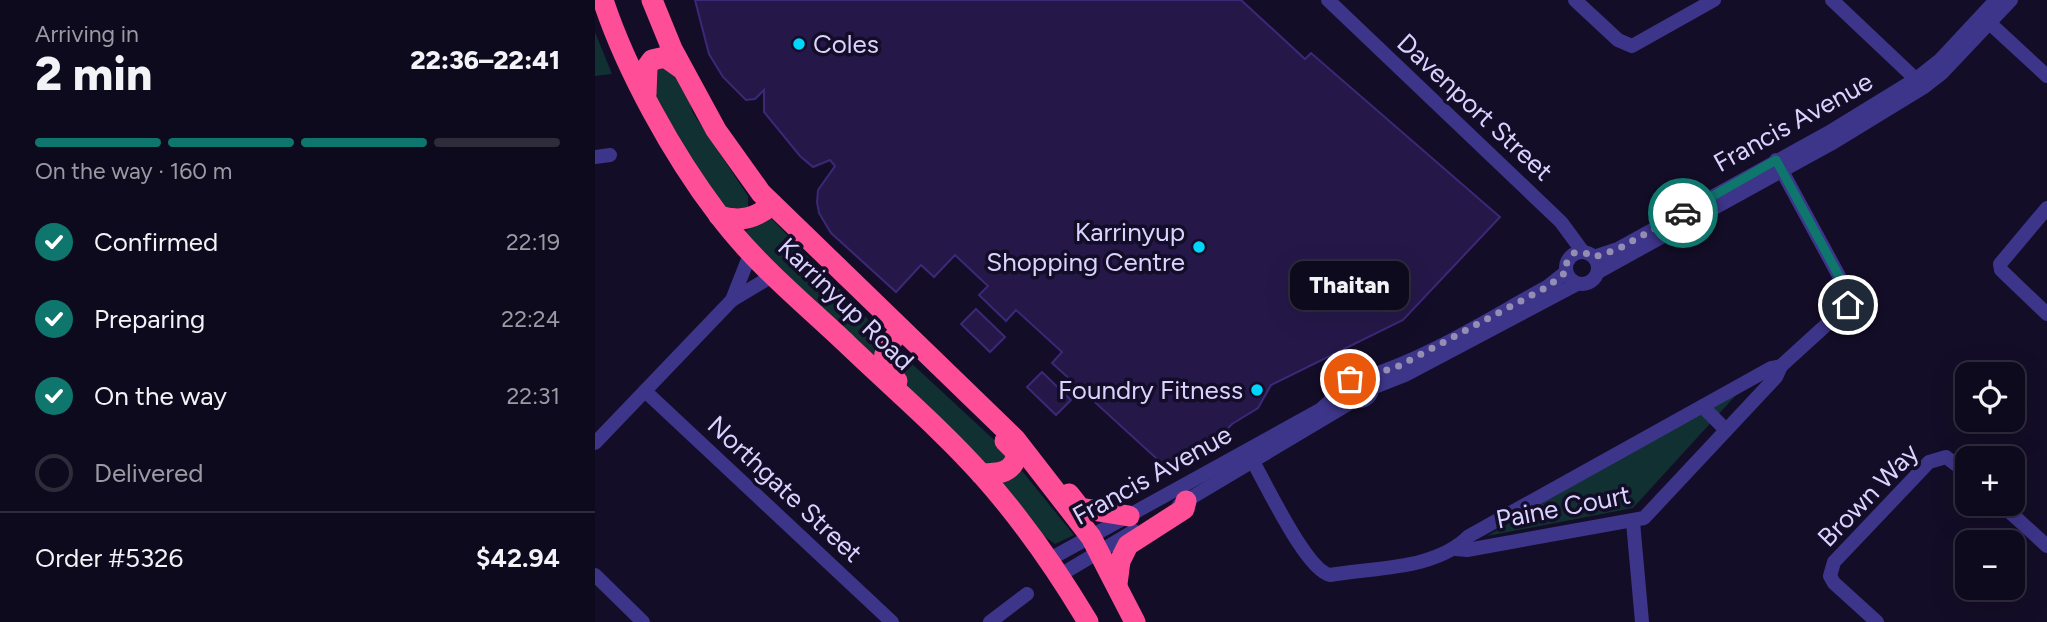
<!DOCTYPE html>
<meta charset="utf-8">
<style>
:root{--surface:#0e0a1d;--page:#1c182a;--text:#f1f3f6;--muted:#9b9aa4;--line:#2e2b3b;--accent:#0f766e}
body{margin:0;font-family:Figtree,sans-serif;background:var(--page);color:var(--text);height:100vh;display:flex;flex-direction:column;font-size:26px;white-space:nowrap}
*{box-sizing:border-box;margin:0}
p{font-size:23px;color:var(--muted)}
.icon{flex:none;width:38px;height:38px;fill:none;stroke:currentColor;stroke-width:2;stroke-linecap:round;stroke-linejoin:round}
.map{position:relative;flex:1;overflow:hidden}
.sheet{display:flex;flex-direction:column;background:var(--surface);width:595px}
.sheet>*{flex:none}
.controls{position:absolute;left:1360px;top:362px;display:grid;gap:14px}
.controls a{display:grid;place-items:center;width:70px;height:70px;border-radius:14px;background:var(--surface);box-shadow:0 7px 28px #0002,0 0 0 2px var(--line);font-size:35px}
.pin{position:absolute;display:grid;place-items:center;width:60px;height:60px;color:#fff;margin:-30px;border:4px solid #fff;border-radius:50%;box-shadow:0 2px 7px #0007}
.courier{position:absolute;display:grid;place-items:center;width:70px;height:70px;margin:-35px;border:5px solid #0f766e;border-radius:50%;background:#fff;color:#222;box-shadow:0 2px 9px #0007}
.bubble{position:absolute;height:49px;border-radius:14px;background:var(--surface);box-shadow:0 7px 28px #0002,0 0 0 2px var(--line);font-size:23px;font-weight:800;line-height:49px;text-align:center}
.head em{font-style:normal;font-weight:800}
.head div{display:flex;flex-direction:column-reverse}
.head{display:flex;align-items:center;justify-content:space-between;height:119px;padding:0 35px}
h1{font-size:46px;font-weight:800;line-height:52px}
.bar{display:grid;grid-template-columns:repeat(4,1fr);gap:10px 7px;align-content:center;height:84px;padding:0 35px}
.bar i{height:9px;border-radius:5px;background:var(--line)}
.bar .selected{background:var(--accent)}
.bar p{grid-column:span 4}
.line{display:flex;align-items:center;gap:18px;padding:0 35px;border-top:2px solid var(--line)}
.line div{flex:1}
ol{padding:0 35px;list-style:none}
li{display:flex;align-items:center;gap:21px;height:77px}
li p{margin-inline-start:auto}
li .icon{padding:7px;border-radius:50%;background:var(--accent);color:#fff;stroke-width:4}
li:last-child{color:var(--muted)}
li i{width:38px;height:38px;border:4px solid var(--line);border-radius:50%}
main{display:flex;flex:1;min-height:0}
.map>svg:first-child{display:block}
.green{fill:#103031}
.building{fill:#251849;stroke:#3c2877;stroke-width:2}
.lines{fill:none;stroke-linecap:round;stroke-linejoin:round}
.minor{stroke:#3d3589;stroke-width:14}
.highway{stroke:#ff4e98;stroke-width:21}
.done{stroke:#958eb3;stroke-width:7;stroke-dasharray:0 12.6}
.route{stroke:#0f766e;stroke-width:9}
.poi-dot{fill:#00d5fe;stroke:#130d27;stroke-width:2.5}
.labels{text-anchor:middle;dominant-baseline:central;stroke-width:7;stroke-linejoin:round;paint-order:stroke}
.poi-label{font-size:26px;fill:#dbd3ff;stroke:#130d27;text-anchor:end}
.street-label{font-size:26px;fill:#dbd3ff;stroke:#130d27}
</style>
<main>
<section class="sheet">
<div class="head"><div><h1>2 min</h1><p>Arriving in</p></div><em>22:36–22:41</em></div>
<div class="bar"><i class="selected"></i><i class="selected"></i><i class="selected"></i><i></i><p>On the way · 160 m</p></div>
<ol>
<li><svg class="icon" aria-label="check" viewBox="0 0 24 24"><path d="M5 12l5 5 9-10"/></svg>Confirmed<p>22:19</p></li>
<li><svg class="icon" aria-label="check" viewBox="0 0 24 24"><path d="M5 12l5 5 9-10"/></svg>Preparing<p>22:24</p></li>
<li><svg class="icon" aria-label="check" viewBox="0 0 24 24"><path d="M5 12l5 5 9-10"/></svg>On the way<p>22:31</p></li>
<li><i></i>Delivered</li>
</ol>
<div class="line" style="height:91px"><div>Order #5326</div><b>$42.94</b></div>
</section>
<div class="map">
<svg width="1452" height="622" viewBox="0 0 1452 622">
<rect width="100%" height="100%" fill="#130d27"/>
<g class="green">
<polygon points="0,32 17,74 0,76"/>
<polygon points="67,65 76,68 94,100 98,113 153,196 153,210 124,206 57,93 58,71"/>
<polygon points="174,216 290,337 280,363 147,234"/>
<polygon points="300,348 410,450 479,535 460,544 443,532 292,366"/>
<polygon points="1153,382 1038,508 892,536"/>
</g>
<g class="building">
<polygon points="100,0 646,0 710,59 716,53 905,217 808,320 676,385 663,408 637,424 601,462 574,470 457,363 467,352 421,310 411,321 384,295 393,286 360,255 339,277 326,265 301,292 236,233 224,213 222,202 223,190 240,166 235,160 218,167 205,156 169,112 169,90 160,99 151,100 128,77 114,54"/>
<polygon points="381,309 410,337 395,352 366,324"/>
<polygon points="447,372 476,400 461,415 432,387"/>
</g>
<g class="lines">
<g class="minor">
<polyline points="733,0 966,222 988,252"/>
<polyline points="980,0 1023,40 1037,46 1119,0"/>
<polyline points="1237,0 1328,86"/>
<polyline points="1388,17 1452,76"/>
<polyline points="0,157 15,155"/>
<polyline points="1452,208 1405,264 1406,270 1452,314"/>
<circle cx="987" cy="268" r="16"/>
<polyline points="999,257 1023,249 1233,133 1321,79 1345,60 1401,0"/>
<polyline points="1003,272 1239,142 1329,87 1347,73 1416,0"/>
<polyline points="137,300 156,252"/>
<circle cx="764" cy="388" r="13"/>
<path d="M771,377C835,357 893,319 952,287L971,272"/>
<polyline points="777,388 810,375 982,284"/>
<polyline points="50,391 297,622"/>
<polyline points="1108,407 1131,430"/>
<polyline points="0,443 137,300 179,275"/>
<path d="M652,451C668,477 710,570 735,575C781,567 840,570 874,536L1176,368L1186,366L1253,305L1244,276L1181,160"/>
<polyline points="1406,504 1452,546"/>
<polyline points="584,505 760,400"/>
<polyline points="1038,522 1047,622"/>
<polyline points="861,549 872,550 1049,518 1181,377 1186,366"/>
<polyline points="455,559 725,410 751,387"/>
<polyline points="0,575 48,622"/>
<polyline points="465,575 539,531"/>
<polyline points="395,622 432,594"/>
<polyline points="1282,622 1239,583 1235,576 1239,562 1334,462 1351,457 1372,473"/>
</g>
<g class="highway">
<path d="M8,0C31,70 78,155 123,214C160,264 210,304 254,346C299,389 347,430 388,476C428,521 462,570 493,622"/>
<polyline points="57,0 77,49 121,130 166,193 420,439 496,537 540,622"/>
<polyline points="51,94 52,67 57,60 70,57 87,69"/>
<path d="M124,216C145,222 161,219 177,204"/>
<path d="M302,381C281,360 289,350 306,329"/>
<path d="M386,474C404,474 419,473 422,453L410,441"/>
<polyline points="474,494 485,508 534,516"/>
<polyline points="522,584 525,561 533,545 589,509 591,501"/>
</g>
</g>
<g class="lines">
<polyline class="done" points="755,379 800,368 952,287 971,272 971,264 979,253 988,252 999,257 1023,249 1088,213"/>
<polyline class="route" points="1088,213 1181,160 1244,276 1253,305"/>
</g>
<g class="poi-dot">
<circle cx="204" cy="44" r="7"/>
<circle cx="604" cy="247" r="7"/>
<circle cx="662" cy="390" r="7"/>
</g>
<g class="labels">
<g class="poi-label">
<text x="218" y="44" text-anchor="start">Coles</text>
<text x="590" y="232">Karrinyup<tspan x="590" dy="30">Shopping Centre</tspan></text>
<text x="648" y="390">Foundry Fitness</text>
</g>
<g class="street-label">
<text transform="translate(880 107) rotate(43)">Davenport Street</text>
<text transform="translate(1198 122) rotate(-29)">Francis Avenue</text>
<text transform="translate(251 304) rotate(44)">Karrinyup Road</text>
<text transform="translate(557 475) rotate(-29)">Francis Avenue</text>
<text transform="translate(190 489) rotate(43)">Northgate Street</text>
<text transform="translate(1273 495) rotate(-46)">Brown Way</text>
<text transform="translate(968 507) rotate(-11)">Paine Court</text>
</g>
</g>
</svg>
<div class="controls">
<a><svg class="icon" aria-label="locate" viewBox="0 0 24 24"><circle cx="12" cy="12" r="6"/><path d="M12 2v4M12 18v4M2 12h4M18 12h4"/></svg></a>
<a>+</a>
<a>−</a>
</div>
<div class="pin" style="left:755px;top:379px;background:#ea580c"><svg class="icon" aria-label="bag" viewBox="0 0 24 24"><path d="M5 8h14l-1 12H6zM9 8a3 3 0 0 1 6 0"/></svg></div>
<div class="pin" style="left:1253px;top:305px;background:#1f2937"><svg class="icon" aria-label="home" viewBox="0 0 24 24"><path d="M3 11l9-7 9 7M6 9v11h12V9"/></svg></div>
<div class="courier" style="left:1088px;top:213px"><svg class="icon" aria-label="car" viewBox="0 0 24 24"><path d="M5 17H2v-5l4-1 3-4h7l3 4 3 1v5h-3M9 17h6M6 11h13"/><circle cx="7" cy="17" r="2"/><circle cx="17" cy="17" r="2"/></svg></div>
<div class="bubble" style="left:695px;top:261px;width:119px">Thaitan</div>
</div>
</main>
